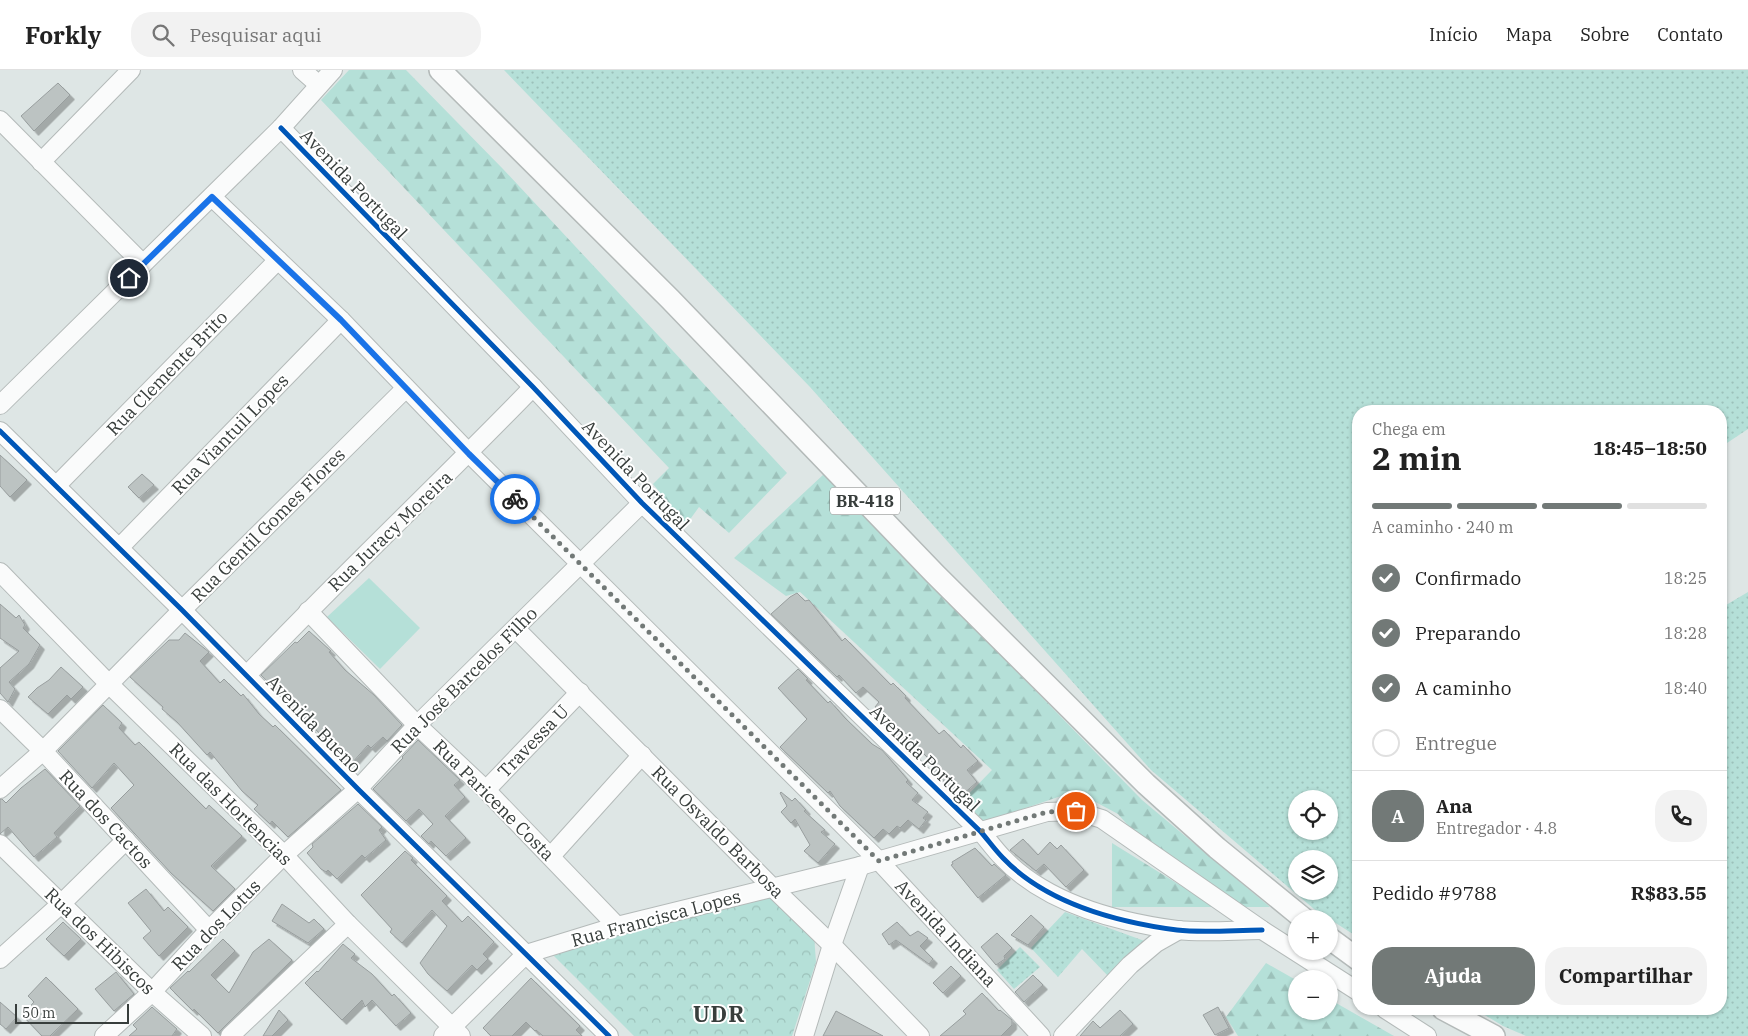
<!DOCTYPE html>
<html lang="pt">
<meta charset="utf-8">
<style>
:root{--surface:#fff;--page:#f2f2f2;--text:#222;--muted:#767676;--line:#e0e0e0;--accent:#727977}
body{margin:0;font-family:"IBM Plex Serif",serif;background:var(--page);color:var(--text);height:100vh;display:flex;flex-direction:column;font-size:19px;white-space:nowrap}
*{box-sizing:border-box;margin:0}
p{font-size:16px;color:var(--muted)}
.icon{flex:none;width:28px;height:28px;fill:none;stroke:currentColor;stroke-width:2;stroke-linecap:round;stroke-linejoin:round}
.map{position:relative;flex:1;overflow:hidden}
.panel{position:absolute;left:1352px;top:335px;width:375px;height:610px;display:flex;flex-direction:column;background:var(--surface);border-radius:20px;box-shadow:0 1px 4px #0004}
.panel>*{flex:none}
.buttons{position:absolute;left:1288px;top:720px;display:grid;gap:10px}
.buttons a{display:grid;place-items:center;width:50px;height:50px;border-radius:50%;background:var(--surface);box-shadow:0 1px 4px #0004;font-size:25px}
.scale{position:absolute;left:15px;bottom:12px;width:114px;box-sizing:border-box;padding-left:5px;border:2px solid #383e3c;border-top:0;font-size:14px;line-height:18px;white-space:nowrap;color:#383e3c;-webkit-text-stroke:4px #fff;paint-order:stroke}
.pin{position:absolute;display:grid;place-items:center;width:42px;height:42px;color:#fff;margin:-21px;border:2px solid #fff;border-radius:50%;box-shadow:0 1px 5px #0007}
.courier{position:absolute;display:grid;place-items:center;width:50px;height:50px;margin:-25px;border:4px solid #1a73e8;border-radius:50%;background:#fff;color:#222;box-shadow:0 1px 6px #0007}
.head em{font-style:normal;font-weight:700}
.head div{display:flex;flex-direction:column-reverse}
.head{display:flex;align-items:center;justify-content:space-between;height:85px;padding:0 20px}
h1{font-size:32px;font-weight:700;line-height:38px}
.bar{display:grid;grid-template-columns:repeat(4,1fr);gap:8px 5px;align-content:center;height:60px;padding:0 20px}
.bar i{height:6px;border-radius:4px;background:var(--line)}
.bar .on{background:var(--accent)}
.bar p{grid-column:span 4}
.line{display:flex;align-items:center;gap:12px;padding:0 20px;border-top:1px solid var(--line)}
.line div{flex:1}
.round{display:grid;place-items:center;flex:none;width:52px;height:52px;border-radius:20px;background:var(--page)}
ol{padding:0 20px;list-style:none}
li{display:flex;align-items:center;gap:15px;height:55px}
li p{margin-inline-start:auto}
li .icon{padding:5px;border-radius:50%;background:var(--accent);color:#fff;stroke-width:4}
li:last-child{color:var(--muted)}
li i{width:28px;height:28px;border:2px solid var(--line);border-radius:50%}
.action{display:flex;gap:10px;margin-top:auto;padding:10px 20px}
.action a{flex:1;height:58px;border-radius:20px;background:var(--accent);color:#fff;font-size:20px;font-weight:700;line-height:58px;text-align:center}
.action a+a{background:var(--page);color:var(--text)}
header{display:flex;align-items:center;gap:30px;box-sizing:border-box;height:70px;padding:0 25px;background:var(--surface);border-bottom:1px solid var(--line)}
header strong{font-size:24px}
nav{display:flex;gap:28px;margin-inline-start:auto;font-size:18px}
.search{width:350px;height:45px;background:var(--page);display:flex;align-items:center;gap:12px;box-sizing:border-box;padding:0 18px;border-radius:20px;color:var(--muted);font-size:19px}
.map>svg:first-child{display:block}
.grass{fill:url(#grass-dots);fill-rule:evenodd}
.forest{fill:url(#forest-firs)}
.park{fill:url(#park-crowns)}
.pitch{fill:#b5e0d8}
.building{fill:#bcc3c2;stroke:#989e9e;filter:url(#shadow)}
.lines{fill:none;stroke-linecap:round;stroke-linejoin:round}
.minor-casing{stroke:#b4bab9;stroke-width:20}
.major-casing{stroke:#b4bab9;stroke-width:24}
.minor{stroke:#fafbfb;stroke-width:18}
.major{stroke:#fafbfb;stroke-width:21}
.cycleway-casing{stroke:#fff;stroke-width:8}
.cycleway{stroke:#0057b8;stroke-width:5}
.done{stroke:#727977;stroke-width:5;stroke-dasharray:0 9}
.route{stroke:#1a73e8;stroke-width:6}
.labels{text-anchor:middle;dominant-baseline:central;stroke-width:4;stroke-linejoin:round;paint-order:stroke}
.shield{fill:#fff;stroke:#747876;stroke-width:1}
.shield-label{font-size:16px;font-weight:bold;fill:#383e3c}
.street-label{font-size:18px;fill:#383e3c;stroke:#fff}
.district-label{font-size:22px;font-weight:bold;letter-spacing:1px;fill:#383e3c;stroke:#fff}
</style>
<header>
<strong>Forkly</strong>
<div class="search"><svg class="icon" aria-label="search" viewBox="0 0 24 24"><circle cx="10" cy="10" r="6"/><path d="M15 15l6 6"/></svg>Pesquisar aqui</div>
<nav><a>Início</a><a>Mapa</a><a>Sobre</a><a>Contato</a></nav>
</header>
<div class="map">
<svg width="1748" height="966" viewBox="0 0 1748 966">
<defs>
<pattern id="grass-dots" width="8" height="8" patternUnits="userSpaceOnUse" patternTransform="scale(1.25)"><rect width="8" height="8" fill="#b5e0d8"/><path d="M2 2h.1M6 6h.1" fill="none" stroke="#9cc1ba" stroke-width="1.8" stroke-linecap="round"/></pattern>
<pattern id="forest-firs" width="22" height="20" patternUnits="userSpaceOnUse" patternTransform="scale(1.25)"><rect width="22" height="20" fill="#b5e0d8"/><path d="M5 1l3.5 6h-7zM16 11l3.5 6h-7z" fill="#9cc1ba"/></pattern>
<pattern id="park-crowns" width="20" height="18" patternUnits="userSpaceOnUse" patternTransform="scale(1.25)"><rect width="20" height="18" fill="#b5e0d8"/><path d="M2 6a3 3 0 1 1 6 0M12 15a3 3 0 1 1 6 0" fill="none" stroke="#9cc1ba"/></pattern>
<filter id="shadow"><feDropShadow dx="4.5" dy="4.5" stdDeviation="0" flood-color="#0004"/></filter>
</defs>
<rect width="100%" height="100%" fill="#dee6e5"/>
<g class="grass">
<path d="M504,0H1748V359L1724,375L1721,381V341H1359V868L1314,839L1151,700L810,317ZM1296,729H1329V761H1296ZM1296,789H1329V821H1296Z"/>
<polygon points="1748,522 1748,966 1526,966 1503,956 1475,939 1721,939 1721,538"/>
<polygon points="1065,842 1150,873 1108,906 1082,879 1058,907 1031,878"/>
<polygon points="1020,877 1040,897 1014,919 997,900"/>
</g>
<g class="forest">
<polygon points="349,0 406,0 503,99 787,403 729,463 699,437 686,455 653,414 669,398 321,30"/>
<polygon points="824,404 1142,730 1270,837 1241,837 1132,760 1118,744 1088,728 1070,723 981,753 961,732 992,700 800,522 786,526 734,488"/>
<polygon points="1112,773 1215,837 1112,837"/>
<polygon points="1266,893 1296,910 1296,941 1329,941 1329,929 1394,966 1238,966 1226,947"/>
</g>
<polygon class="park" points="768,822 814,865 816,892 792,966 634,966 551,883"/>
<polygon class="pitch" points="369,508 420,558 380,599 327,547"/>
<g class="building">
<polygon points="58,13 70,25 34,61 21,46"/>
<polygon points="0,385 27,410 10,427 0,416"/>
<polygon points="142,404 154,415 139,428 128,417"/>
<polygon points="797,523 805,531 809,530 842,571 845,568 891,615 893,613 906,626 905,628 939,664 944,660 961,678 963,675 978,691 967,700 977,712 962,725 953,714 950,717 932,700 936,696 904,664 900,667 897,666 886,655 888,649 875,637 879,632 863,617 856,623 839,605 837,607 771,544 790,527"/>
<polygon points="0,534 16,548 19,545 25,555 23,558 40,575 29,594 9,612 15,619 8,632 0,623 0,598 19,581 0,568"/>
<polygon points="309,561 331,581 329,582 345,600 374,625 402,655 387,671 383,667 371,678 368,675 352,693 345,686 343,688 333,678 334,677 293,638 287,626 284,629 261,605 295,572 297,573"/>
<polygon points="185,563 209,582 200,591 220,613 224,609 241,626 243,624 259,644 273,657 275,655 341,720 288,767 272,751 270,754 254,739 258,735 242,721 210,682 207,685 177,652 162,639 163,637 130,607 169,570 179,570"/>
<polygon points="61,597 83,617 71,629 67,625 48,644 28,627 37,618 49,610"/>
<polygon points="798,599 808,609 806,610 828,633 830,631 845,648 872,674 882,680 902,703 908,710 906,712 918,723 912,730 928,742 923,748 926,750 919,759 908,750 900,758 897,756 889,764 883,759 874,768 840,736 830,721 828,723 780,677 807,649 778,618"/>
<polygon points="103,635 122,653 119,658 135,675 139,672 206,739 209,735 242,766 211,796 235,819 213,841 171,803 111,738 134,715 114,693 92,718 58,681"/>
<polygon points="418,670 460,710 454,715 465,727 445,746 466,768 446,786 431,771 429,774 421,766 433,754 419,739 406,751 373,719 403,688 402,687"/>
<polygon points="45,699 80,736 54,763 57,767 34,787 8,757 0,764 0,729 2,729 6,733 21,718"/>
<polygon points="781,722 792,731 795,728 806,740 804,741 825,760 821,762 835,774 818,793 804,781 810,775 795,749 791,753 781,742 787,736 780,723"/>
<polygon points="358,734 382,757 379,760 386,770 365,788 362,785 337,809 328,800 326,802 321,799 307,783 313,777 312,774"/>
<polygon points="1023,769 1038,785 1050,772 1057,779 1061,775 1084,800 1066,817 1044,794 1036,801 1010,780"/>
<polygon points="975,778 992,796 994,794 1006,805 978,828 951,795 953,794 952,792"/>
<polygon points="405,781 413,788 411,790 447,826 442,831 462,852 468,846 494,872 483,884 488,889 477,900 472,895 447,921 428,904 420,893 447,856 432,840 402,873 390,862 392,859 361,825"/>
<polygon points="146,819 164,841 168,837 188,857 159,886 143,868 151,861 128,833"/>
<polygon points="282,834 309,853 314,849 324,859 308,873 272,851"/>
<polygon points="1031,845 1044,857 1028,875 1011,865"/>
<polygon points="63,852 81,869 64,886 46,869"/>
<polygon points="897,852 910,866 918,861 928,868 920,876 933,889 929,894 896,870 889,875 882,864"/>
<polygon points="997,863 1012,878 1004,886 1005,889 996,895 981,877"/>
<polygon points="223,869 235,881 211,905 229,923 253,882 269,869 292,890 218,963 194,939 193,941 170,918 188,901 189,902"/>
<polygon points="343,874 355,884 351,888 372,904 392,926 394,924 411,943 396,956 372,930 365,937 362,930 342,950 305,913 317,901 318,902"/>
<polygon points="951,896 961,906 943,923 933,913"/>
<polygon points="116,902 134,924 114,941 95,919"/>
<polygon points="1033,905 1043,915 1024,932 1015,922"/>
<polygon points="46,907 78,939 50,966 42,966 22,945 34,932 28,926"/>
<polygon points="531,908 580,956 576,960 582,966 543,966 536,960 535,961 526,952 512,966 491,966 483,958"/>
<polygon points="982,923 999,941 1000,940 1012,950 1012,955 1001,966 940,966 966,944 963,941"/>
<polygon points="0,932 17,947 6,959 0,954"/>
<polygon points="152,937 177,959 172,966 129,966 137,959 133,955"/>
<polygon points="1218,937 1229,958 1215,965 1203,945"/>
<polygon points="279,940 288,950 272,966 263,966"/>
<polygon points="1120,940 1133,954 1120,966 1080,966 1093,951 1100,958"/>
<polygon points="836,941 883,966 823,966"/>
</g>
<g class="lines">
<g class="minor-casing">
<g id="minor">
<polyline points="302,0 319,15"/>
<polyline points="0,50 143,194"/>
<path d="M281,58L533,317L642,433L981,762C988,770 995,780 1003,788C1046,833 1117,852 1177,860C1203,863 1236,860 1262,860"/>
<polyline points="41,92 131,0"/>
<polyline points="212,127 341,250 469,383 879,791 1041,966"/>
<polyline points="0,335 281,58 333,0"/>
<polyline points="0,361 182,540 358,719 609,966"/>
<polyline points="56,416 278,190"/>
<polyline points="119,478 341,250"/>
<polyline points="0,502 110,615 284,785 348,854 461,966"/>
<polyline points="308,541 417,655 486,720 617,856"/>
<polyline points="516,559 772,817 832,875 920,966"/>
<path d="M247,605C340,507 439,414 533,317"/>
<polyline points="0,639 43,681 209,860"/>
<polyline points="0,719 43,681 182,540 406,318"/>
<polyline points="486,720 580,622"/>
<polyline points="0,774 152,922 202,966"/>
<polyline points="551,786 642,685"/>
<polyline points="0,889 62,833 126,770"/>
<polyline points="1385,939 1427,966"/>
<polyline points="104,966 152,922 209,860 284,785 358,719 417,655 642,433"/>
<polyline points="230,966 348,854"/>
<polyline points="443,966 526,884 617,856 860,796 1047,742 1076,741 1102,749 1262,860 1359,922"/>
<polyline points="804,966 832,875 860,796"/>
<polyline points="1063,966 1130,895 1156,873 1179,860"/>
</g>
</g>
<g class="major-casing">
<g id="major">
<polyline points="440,0 670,229 935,504 1146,714 1217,778 1304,849"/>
<polyline points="1329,868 1359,890"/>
<polyline points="1443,939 1494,966"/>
</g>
</g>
<use href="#minor" class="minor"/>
<use href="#major" class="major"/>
<g class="cycleway-casing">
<g id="cycleway">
<path d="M281,58L533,317L642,433L981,762C988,770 995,780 1003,788C1046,833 1117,852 1177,860C1203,863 1236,860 1262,860"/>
<polyline points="0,361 182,540 358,719 609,966"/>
</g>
</g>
<use href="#cycleway" class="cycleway"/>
</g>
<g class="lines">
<polyline class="done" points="515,429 879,791 1047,742 1076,741"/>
<polyline class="route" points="129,208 212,127 341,250 469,384 515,429"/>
</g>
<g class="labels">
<rect class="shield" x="830" y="417.5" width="70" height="27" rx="4"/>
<g class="shield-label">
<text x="865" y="431">BR-418</text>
</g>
<g class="street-label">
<text transform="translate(354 114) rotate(46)">Avenida Portugal</text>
<text transform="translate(167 303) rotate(-46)">Rua Clemente Brito</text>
<text transform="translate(230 364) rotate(-46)">Rua Viantuil Lopes</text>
<text transform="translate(636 405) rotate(46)">Avenida Portugal</text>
<text transform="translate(268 455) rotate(-45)">Rua Gentil Gomes Flores</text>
<text transform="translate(390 461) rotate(-44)">Rua Juracy Moreira</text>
<text transform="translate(464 610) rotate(-45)">Rua José Barcelos Filho</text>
<text transform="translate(314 654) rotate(46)">Avenida Bueno</text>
<text transform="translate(533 671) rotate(-46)">Travessa U</text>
<text transform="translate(925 688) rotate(44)">Avenida Portugal</text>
<text transform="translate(494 730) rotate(45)">Rua Paricene Costa</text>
<text transform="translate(231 734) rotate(45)">Rua das Hortencias</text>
<text transform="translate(106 749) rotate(47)">Rua dos Cactos</text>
<text transform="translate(718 762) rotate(45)">Rua Osvaldo Barbosa</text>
<text transform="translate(656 848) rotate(-15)">Rua Francisca Lopes</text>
<text transform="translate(216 855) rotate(-46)">Rua dos Lotus</text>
<text transform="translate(946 863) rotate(47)">Avenida Indiana</text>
<text transform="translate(100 871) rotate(44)">Rua dos Hibiscos</text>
</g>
<g class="district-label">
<text x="719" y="943">UDR</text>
</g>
</g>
</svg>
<div class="buttons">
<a><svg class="icon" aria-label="locate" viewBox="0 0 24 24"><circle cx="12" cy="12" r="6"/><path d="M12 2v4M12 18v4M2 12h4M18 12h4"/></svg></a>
<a><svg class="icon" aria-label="layers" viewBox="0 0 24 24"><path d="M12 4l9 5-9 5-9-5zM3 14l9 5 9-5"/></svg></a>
<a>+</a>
<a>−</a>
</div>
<div class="scale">50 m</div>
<div class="pin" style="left:1076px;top:741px;background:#ea580c"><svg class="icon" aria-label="bag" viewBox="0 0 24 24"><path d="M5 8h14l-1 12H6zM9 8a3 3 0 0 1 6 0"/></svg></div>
<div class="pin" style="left:129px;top:208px;background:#1f2937"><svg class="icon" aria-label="home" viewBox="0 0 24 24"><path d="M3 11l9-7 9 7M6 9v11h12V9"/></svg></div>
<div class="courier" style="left:515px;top:429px"><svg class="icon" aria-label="bike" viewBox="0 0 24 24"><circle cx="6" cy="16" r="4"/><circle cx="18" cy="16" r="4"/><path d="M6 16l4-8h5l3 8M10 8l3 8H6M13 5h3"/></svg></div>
<section class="panel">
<div class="head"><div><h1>2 min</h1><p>Chega em</p></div><em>18:45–18:50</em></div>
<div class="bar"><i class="on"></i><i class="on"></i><i class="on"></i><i></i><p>A caminho · 240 m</p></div>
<ol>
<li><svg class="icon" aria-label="check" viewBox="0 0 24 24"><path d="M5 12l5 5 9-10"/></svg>Confirmado<p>18:25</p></li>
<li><svg class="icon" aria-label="check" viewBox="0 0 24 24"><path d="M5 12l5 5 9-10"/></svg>Preparando<p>18:28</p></li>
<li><svg class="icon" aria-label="check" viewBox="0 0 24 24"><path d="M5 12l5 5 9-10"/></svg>A caminho<p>18:40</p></li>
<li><i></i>Entregue</li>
</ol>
<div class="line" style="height:90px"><b class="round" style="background:var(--accent);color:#fff">A</b><div><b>Ana</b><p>Entregador · 4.8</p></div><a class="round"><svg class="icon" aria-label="phone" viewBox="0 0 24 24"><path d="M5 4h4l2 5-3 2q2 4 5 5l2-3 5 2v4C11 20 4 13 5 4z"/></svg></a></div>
<div class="line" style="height:65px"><div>Pedido #9788</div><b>R$83.55</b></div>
<div class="action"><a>Ajuda</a><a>Compartilhar</a></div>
</section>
</div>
